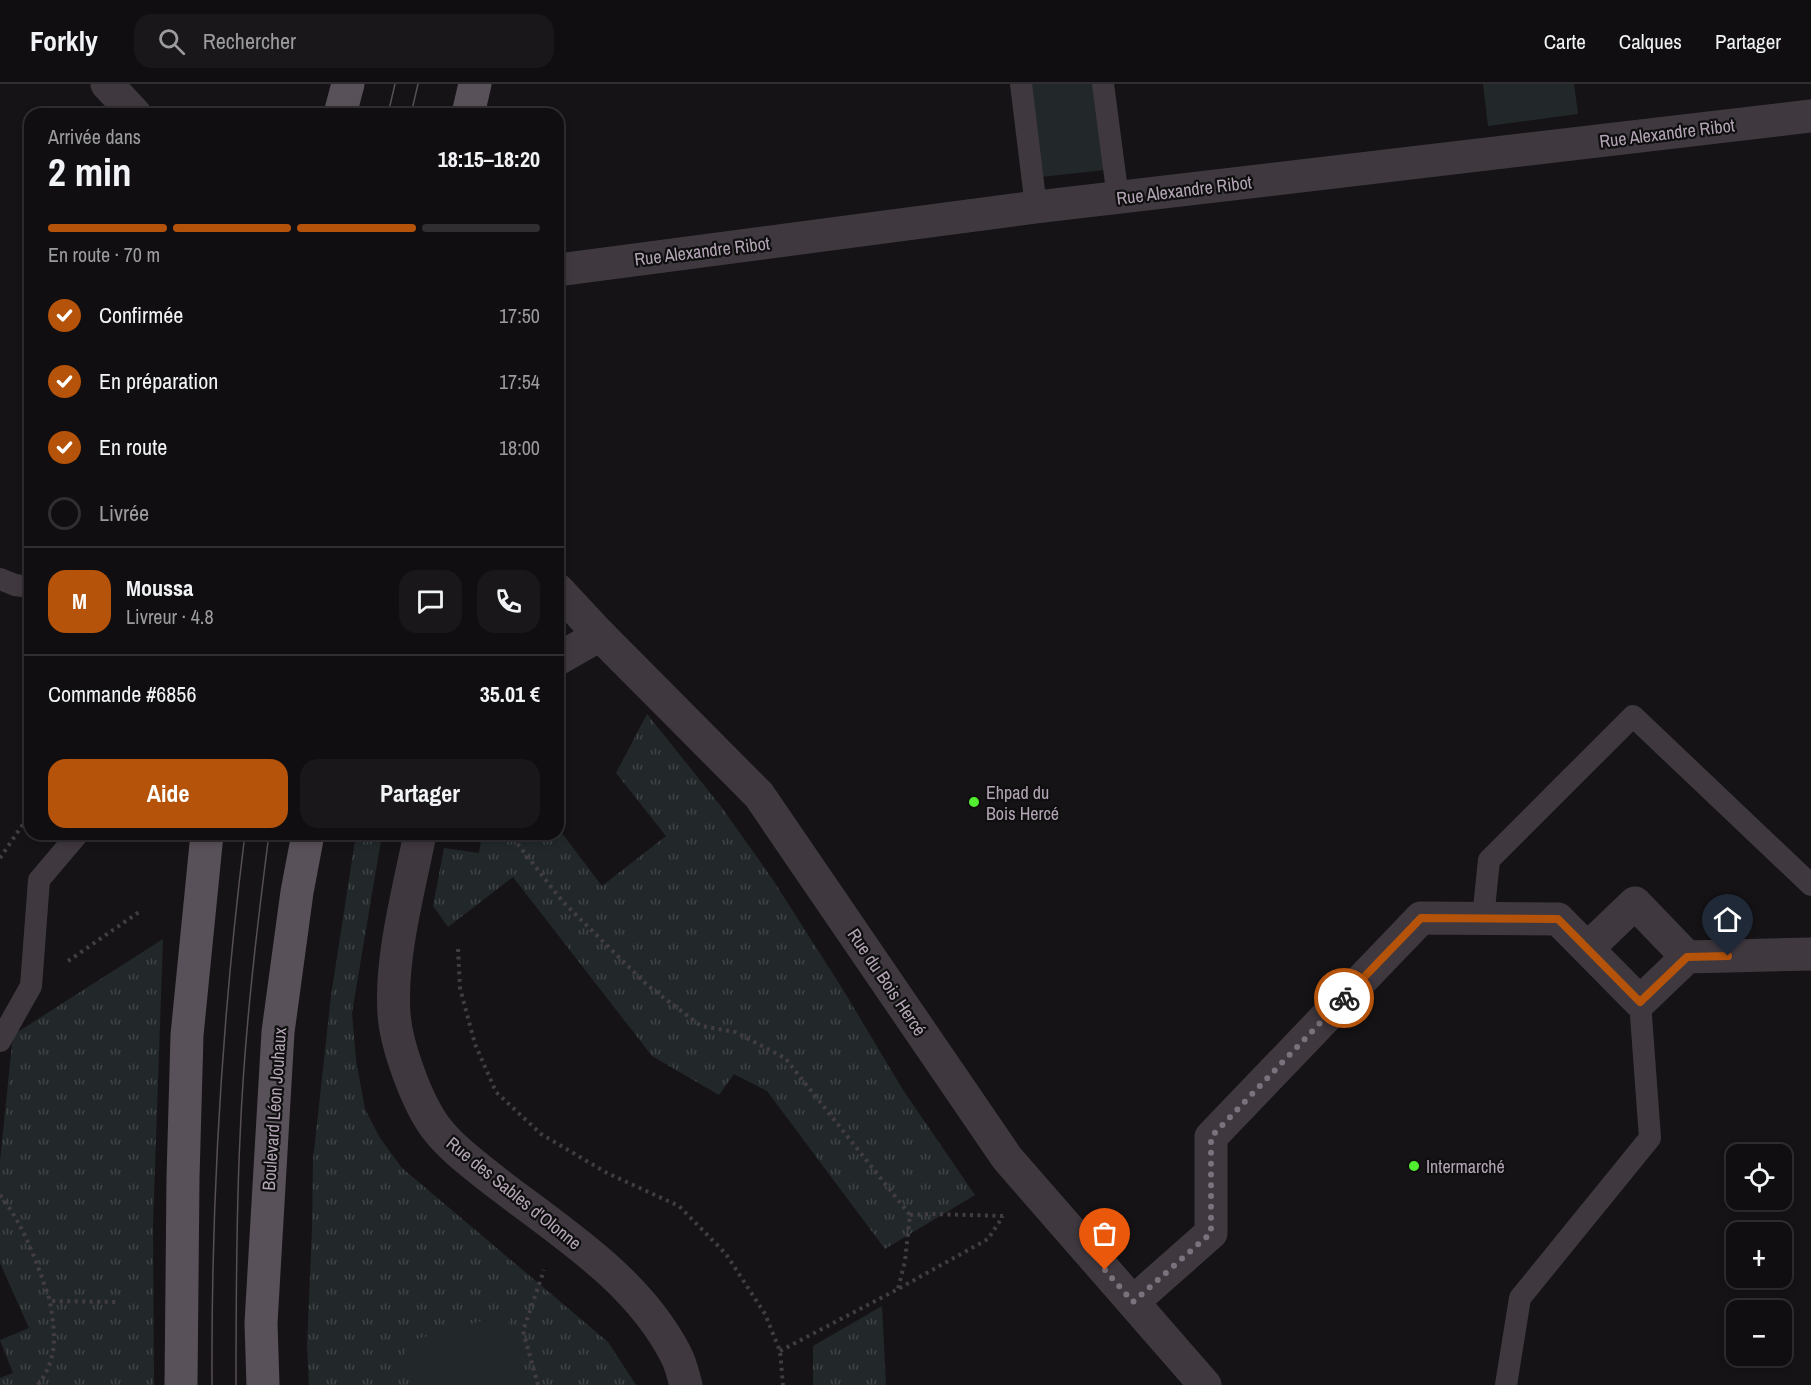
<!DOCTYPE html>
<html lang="fr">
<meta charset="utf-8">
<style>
:root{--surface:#100e10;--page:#191719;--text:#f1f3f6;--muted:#9c9c9f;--line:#302e30;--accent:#b45309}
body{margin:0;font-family:"Archivo Narrow",sans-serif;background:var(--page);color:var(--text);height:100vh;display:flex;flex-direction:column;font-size:22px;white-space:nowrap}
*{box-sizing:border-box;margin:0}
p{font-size:20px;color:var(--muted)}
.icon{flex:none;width:33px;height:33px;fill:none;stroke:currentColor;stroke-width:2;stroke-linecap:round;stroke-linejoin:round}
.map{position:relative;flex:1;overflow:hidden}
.sheet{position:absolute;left:24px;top:24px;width:540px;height:732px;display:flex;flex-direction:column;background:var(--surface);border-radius:18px;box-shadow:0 3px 9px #0003,0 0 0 2px var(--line)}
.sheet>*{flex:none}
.tools{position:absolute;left:1726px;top:1060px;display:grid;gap:12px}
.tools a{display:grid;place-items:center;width:66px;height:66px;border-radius:12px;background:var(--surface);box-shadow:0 3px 9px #0003,0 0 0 2px var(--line);font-size:30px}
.pin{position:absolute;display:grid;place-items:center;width:51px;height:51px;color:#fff;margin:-62px -26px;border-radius:50% 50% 50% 0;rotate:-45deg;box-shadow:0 0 6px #0007}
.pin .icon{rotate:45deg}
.courier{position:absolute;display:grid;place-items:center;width:60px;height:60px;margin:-30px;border:4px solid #b45309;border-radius:50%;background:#fff;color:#222;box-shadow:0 2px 8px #0007}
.headline em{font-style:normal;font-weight:700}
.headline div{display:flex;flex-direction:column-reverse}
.headline{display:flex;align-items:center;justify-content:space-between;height:102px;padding:0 24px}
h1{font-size:39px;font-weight:700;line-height:45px}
.bar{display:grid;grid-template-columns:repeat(4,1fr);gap:9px 6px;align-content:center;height:72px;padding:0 24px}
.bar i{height:8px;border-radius:4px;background:var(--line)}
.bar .current{background:var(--accent)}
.bar p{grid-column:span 4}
.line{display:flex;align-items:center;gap:15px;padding:0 24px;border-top:2px solid var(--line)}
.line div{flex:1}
.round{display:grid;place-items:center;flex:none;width:63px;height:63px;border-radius:18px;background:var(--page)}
ol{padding:0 24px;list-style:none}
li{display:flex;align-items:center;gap:18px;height:66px}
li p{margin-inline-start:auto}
li .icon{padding:6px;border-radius:50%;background:var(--accent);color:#fff;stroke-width:4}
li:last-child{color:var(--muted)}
li i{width:33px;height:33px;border:3px solid var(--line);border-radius:50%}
.cta{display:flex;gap:12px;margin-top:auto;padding:12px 24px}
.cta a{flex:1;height:69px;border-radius:18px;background:var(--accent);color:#fff;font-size:24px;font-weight:700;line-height:69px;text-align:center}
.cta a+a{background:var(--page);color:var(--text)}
header{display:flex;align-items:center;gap:36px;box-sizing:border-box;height:84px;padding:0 30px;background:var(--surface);border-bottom:2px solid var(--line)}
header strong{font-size:28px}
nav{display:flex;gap:33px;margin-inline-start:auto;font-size:21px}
.search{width:420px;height:54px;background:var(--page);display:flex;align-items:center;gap:15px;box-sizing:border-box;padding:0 21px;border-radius:18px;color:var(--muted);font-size:22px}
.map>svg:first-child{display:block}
.grass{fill:url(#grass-tufts)}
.garden{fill:#22282a}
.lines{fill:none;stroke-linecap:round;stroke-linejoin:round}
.path{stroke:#423d43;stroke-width:4;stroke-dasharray:3 4.5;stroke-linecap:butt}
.lane{stroke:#3f393f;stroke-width:22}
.street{stroke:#3f393f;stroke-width:33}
.primary{stroke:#595159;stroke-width:33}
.tram{stroke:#574f57;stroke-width:1.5}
.done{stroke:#7c727d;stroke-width:6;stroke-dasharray:0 10.8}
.route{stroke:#b45309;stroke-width:8}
.poi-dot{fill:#52ef31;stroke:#100f10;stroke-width:2}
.labels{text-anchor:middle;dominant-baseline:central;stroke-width:4.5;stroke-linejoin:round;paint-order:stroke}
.street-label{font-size:18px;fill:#b3a5b5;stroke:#100f10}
.poi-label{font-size:18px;fill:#b3a5b5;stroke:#100f10;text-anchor:start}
</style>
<header>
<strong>Forkly</strong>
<div class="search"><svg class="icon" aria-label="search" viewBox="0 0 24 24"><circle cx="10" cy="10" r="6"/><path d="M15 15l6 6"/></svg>Rechercher</div>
<nav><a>Carte</a><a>Calques</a><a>Partager</a></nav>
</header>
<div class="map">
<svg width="1811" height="1301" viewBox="0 0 1811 1301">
<defs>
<pattern id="grass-tufts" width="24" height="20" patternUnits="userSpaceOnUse" patternTransform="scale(1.5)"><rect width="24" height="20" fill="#22282a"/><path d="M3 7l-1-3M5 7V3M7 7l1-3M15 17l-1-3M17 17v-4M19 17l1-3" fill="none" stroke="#404447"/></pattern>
</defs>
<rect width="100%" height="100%" fill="#151315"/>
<g class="grass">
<polygon points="647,630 720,721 771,793 842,904 903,1006 975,1111 885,1165 767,1007 734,990 719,1011 652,972 513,793 448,843 433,822 444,764 479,769 482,750 558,750 558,744 602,802 666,752 616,689"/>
<polygon points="356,750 382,750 352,929 356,976 365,1025 380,1054 402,1084 608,1258 636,1301 309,1301 307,1262 312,1145 313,1076 331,912"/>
<polygon points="163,855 153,1141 154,1301 0,1301 0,1294 13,1289 0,1256 29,1244 0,1179 0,1077 13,951"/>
<polygon points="882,1222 886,1301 813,1301 813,1262"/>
</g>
<g class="garden">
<polygon points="1021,0 1103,0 1114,85 1032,94"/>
<polygon points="1483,0 1574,0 1578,30 1488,42"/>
<polygon points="506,1230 526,1301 415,1301 403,1259"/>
</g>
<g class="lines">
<g class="path">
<polyline points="513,754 563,818 647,901 701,942 735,948 785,974 910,1131 905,1177 898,1205"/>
<polyline points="0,774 30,730"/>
<polyline points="458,865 460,904 475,960 496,1008 541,1050 607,1089 679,1122 726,1170 765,1230 780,1267 783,1301"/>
<polyline points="68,877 142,826"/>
<path d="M0,1111C25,1143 37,1179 50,1217L116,1218"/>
<polyline points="910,1131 934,1130 1003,1132"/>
<polyline points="780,1267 898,1205 988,1155 1003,1132"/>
<path d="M38,1301C59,1272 55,1251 50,1217"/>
<polyline points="538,1301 523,1247 544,1186"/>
</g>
<g class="lane">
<polyline points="1021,0 1036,123"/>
<polyline points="1103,0 1118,114"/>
<polyline points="0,495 15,501 30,503"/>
<polyline points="1483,834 1489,776 1633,632 1811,801"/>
<polyline points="0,957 31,902 39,796 78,750"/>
<polyline points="1506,1301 1520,1214 1650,1054 1640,918"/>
</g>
<g class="street">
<polyline points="107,0 135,30"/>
<polyline points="558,186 1036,123 1811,32"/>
<polyline points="558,506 600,551 759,711 1007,1074 1205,1301"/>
<polyline points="558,575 600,551"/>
<path d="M420,750C409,805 390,874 394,930C396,961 417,1019 436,1044C453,1066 476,1082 497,1099C562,1149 638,1196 676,1271C681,1280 683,1291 686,1301"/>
<polyline points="1588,864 1635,819 1687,873"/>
<polyline points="1133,1218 1211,1149 1211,1053 1421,834 1558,835 1640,918 1687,873 1811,870"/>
</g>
<g class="primary">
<polyline points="340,30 348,0"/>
<polyline points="468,30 475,0"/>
<polyline points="181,1301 183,1094 187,951 207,750"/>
<polyline points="263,1301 261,1239 278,948 297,808 308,750"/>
</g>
<g class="tram">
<polyline points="388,30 395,0"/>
<polyline points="411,30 418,0"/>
<path d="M212,1301C211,1117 222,933 245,750"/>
<path d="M236,1301C236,1219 236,1137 240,1054C244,953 256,851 269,750"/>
</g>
</g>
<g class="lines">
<polyline class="done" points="1105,1186 1133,1218 1211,1149 1211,1053 1344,914"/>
<polyline class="route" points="1344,914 1421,834 1558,835 1640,918 1687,873 1728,872"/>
</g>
<g class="poi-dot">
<circle cx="974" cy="718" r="6"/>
<circle cx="1414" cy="1082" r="6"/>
</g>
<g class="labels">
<g class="street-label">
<text transform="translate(1667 49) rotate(-7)">Rue Alexandre Ribot</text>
<text transform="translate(1184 106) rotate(-7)">Rue Alexandre Ribot</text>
<text transform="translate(702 167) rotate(-7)">Rue Alexandre Ribot</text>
<text transform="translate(887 898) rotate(56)">Rue du Bois Hercé</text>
<text transform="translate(274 1025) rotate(-86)">Boulevard Léon Jouhaux</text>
<text transform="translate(514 1109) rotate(39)">Rue des Sables d'Olonne</text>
</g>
<g class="poi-label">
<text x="986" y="708">Ehpad du<tspan x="986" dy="21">Bois Hercé</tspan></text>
<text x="1426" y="1082">Intermarché</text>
</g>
</g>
</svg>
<div class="tools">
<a><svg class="icon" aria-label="locate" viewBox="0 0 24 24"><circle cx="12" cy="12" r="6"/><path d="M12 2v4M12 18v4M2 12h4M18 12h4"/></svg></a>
<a>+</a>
<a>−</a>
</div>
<div class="pin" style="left:1105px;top:1186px;background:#ea580c"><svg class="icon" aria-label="bag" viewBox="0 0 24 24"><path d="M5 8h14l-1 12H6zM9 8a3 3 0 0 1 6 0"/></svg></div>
<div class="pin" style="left:1728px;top:872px;background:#1f2937"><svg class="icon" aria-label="home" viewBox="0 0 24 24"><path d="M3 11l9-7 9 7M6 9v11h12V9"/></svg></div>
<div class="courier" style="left:1344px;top:914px"><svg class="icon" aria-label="bike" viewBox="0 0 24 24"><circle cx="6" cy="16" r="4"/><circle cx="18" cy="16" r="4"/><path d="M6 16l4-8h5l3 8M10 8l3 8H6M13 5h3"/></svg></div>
<section class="sheet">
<div class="headline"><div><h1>2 min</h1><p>Arrivée dans</p></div><em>18:15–18:20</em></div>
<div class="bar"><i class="current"></i><i class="current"></i><i class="current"></i><i></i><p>En route · 70 m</p></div>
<ol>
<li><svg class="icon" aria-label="check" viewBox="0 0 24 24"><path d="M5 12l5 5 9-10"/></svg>Confirmée<p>17:50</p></li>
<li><svg class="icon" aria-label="check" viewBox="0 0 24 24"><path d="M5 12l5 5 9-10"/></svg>En préparation<p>17:54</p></li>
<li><svg class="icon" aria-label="check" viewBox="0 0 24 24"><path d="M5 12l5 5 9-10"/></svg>En route<p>18:00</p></li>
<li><i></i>Livrée</li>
</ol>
<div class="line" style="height:108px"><b class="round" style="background:var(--accent);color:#fff">M</b><div><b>Moussa</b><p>Livreur · 4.8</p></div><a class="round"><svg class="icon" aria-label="chat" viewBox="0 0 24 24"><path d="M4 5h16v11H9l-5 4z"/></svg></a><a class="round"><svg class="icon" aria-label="phone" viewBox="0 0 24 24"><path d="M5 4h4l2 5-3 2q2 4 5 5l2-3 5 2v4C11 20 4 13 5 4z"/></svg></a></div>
<div class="line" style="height:78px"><div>Commande #6856</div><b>35.01 €</b></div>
<div class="cta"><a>Aide</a><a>Partager</a></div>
</section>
</div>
